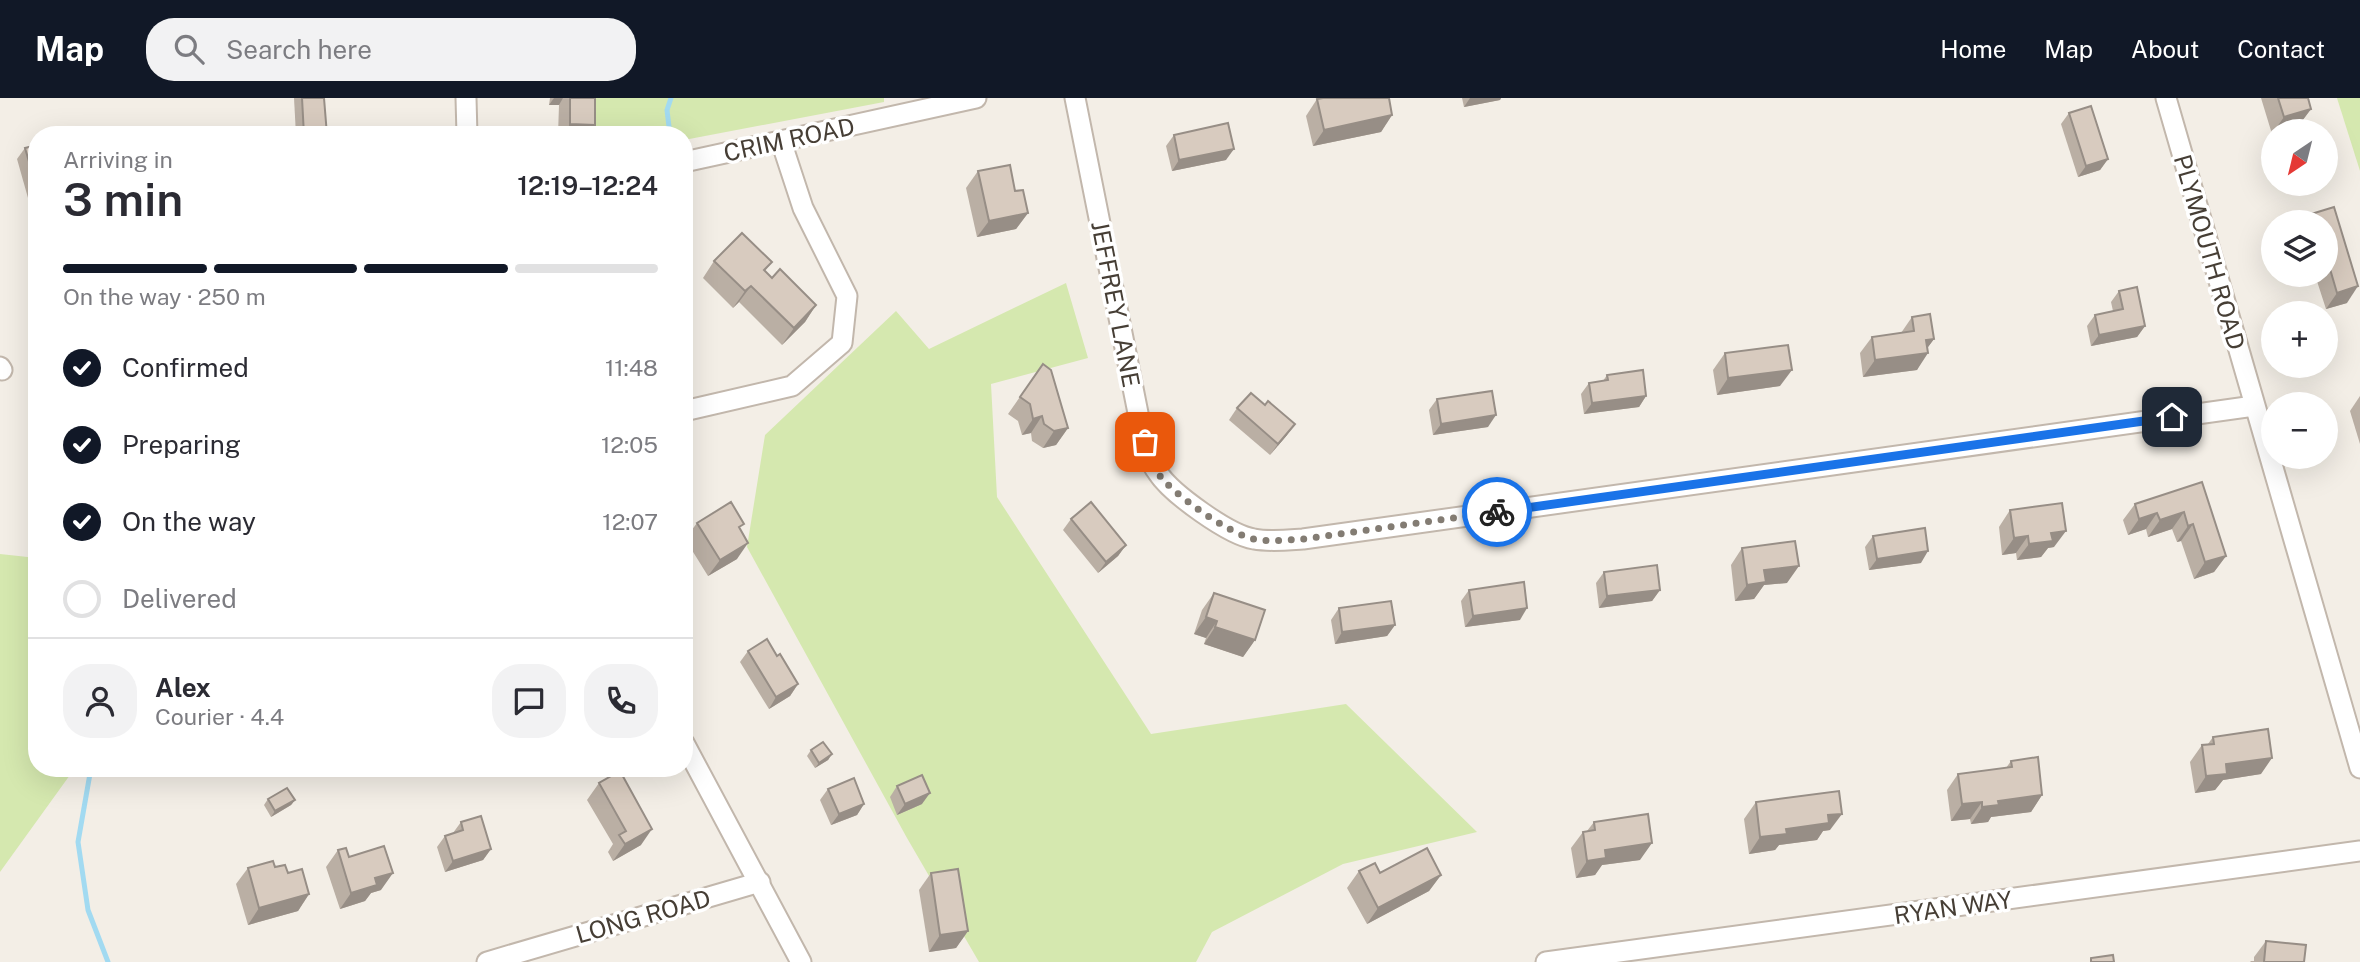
<!DOCTYPE html>
<meta charset="utf-8">
<style>
:root{--surface:#fff;--page:#f2f2f3;--text:#2b2b33;--muted:#7c7c81;--line:#e1e1e2;--accent:#111827}
body{margin:0;font-family:"Public Sans",sans-serif;background:var(--page);color:var(--text);height:100vh;display:flex;flex-direction:column;font-size:26px;white-space:nowrap}
*{box-sizing:border-box;margin:0}
p{font-size:23px;color:var(--muted)}
.icon{flex:none;width:38px;height:38px;fill:none;stroke:currentColor;stroke-width:2;stroke-linecap:round;stroke-linejoin:round}
.map{position:relative;flex:1;overflow:hidden}
.side{position:absolute;left:28px;top:28px;width:665px;height:651px;display:flex;flex-direction:column;background:var(--surface);border-radius:28px;box-shadow:0 7px 28px #0002}
.side>*{flex:none}
.needle{width:46px;rotate:215deg}
.controls{position:absolute;left:2261px;top:21px;display:grid;gap:14px}
.controls a{display:grid;place-items:center;width:77px;height:77px;border-radius:50%;background:var(--surface);box-shadow:0 7px 28px #0002;font-size:35px}
.pin{position:absolute;display:grid;place-items:center;width:60px;height:60px;color:#fff;margin:-30px;border-radius:14px;box-shadow:0 4px 10px #0006}
.courier{position:absolute;display:grid;place-items:center;width:70px;height:70px;margin:-35px;border:5px solid #1a73e8;border-radius:50%;background:#fff;color:#222;box-shadow:0 2px 9px #0007}
.summary em{font-style:normal;font-weight:600}
.summary div{display:flex;flex-direction:column-reverse}
.summary{display:flex;align-items:center;justify-content:space-between;height:119px;padding:0 35px}
h1{font-size:46px;font-weight:600;line-height:52px}
.bar{display:grid;grid-template-columns:repeat(4,1fr);gap:10px 7px;align-content:center;height:84px;padding:0 35px}
.bar i{height:9px;border-radius:5px;background:var(--line)}
.bar .active{background:var(--accent)}
.bar p{grid-column:span 4}
.line{display:flex;align-items:center;gap:18px;padding:0 35px;border-top:2px solid var(--line)}
.line div{flex:1}
.round{display:grid;place-items:center;flex:none;width:74px;height:74px;border-radius:28px;background:var(--page)}
ol{padding:0 35px;list-style:none}
li{display:flex;align-items:center;gap:21px;height:77px}
li p{margin-inline-start:auto}
li .icon{padding:7px;border-radius:50%;background:var(--accent);color:#fff;stroke-width:4}
li:last-child{color:var(--muted)}
li i{width:38px;height:38px;border:4px solid var(--line);border-radius:50%}
header{display:flex;align-items:center;gap:42px;box-sizing:border-box;height:98px;padding:0 35px;background:var(--accent);color:#fff}
header strong{font-size:33px}
nav{display:flex;gap:38px;margin-inline-start:auto;font-size:24px}
.search{width:490px;height:63px;background:var(--page);display:flex;align-items:center;gap:18px;box-sizing:border-box;padding:0 24px;border-radius:28px;color:var(--muted);font-size:26px}
.map>svg:first-child{display:block}
.green{fill:#d5e8af}
.lines{fill:none;stroke-linecap:round;stroke-linejoin:round}
.stream{stroke:#a2daf1;stroke-width:5}
.minor-casing{stroke:#c2b7ac;stroke-width:23}
.minor{stroke:#fff;stroke-width:19}
.wall{fill:#baafa4}
.shaded-wall{fill:#978e86}
.building{fill:#d8cbbf;stroke:#978e86;stroke-width:2}
.done{stroke:#837c73;stroke-width:7;stroke-dasharray:0 12.6}
.route{stroke:#1a73e8;stroke-width:9}
.labels{text-anchor:middle;dominant-baseline:central;stroke-width:7;stroke-linejoin:round;paint-order:stroke}
.street-label{font-size:24px;fill:#463e35;stroke:#fff}
</style>
<header>
<strong>Map</strong>
<div class="search"><svg class="icon" aria-label="search" viewBox="0 0 24 24"><circle cx="10" cy="10" r="6"/><path d="M15 15l6 6"/></svg>Search here</div>
<nav><a>Home</a><a>Map</a><a>About</a><a>Contact</a></nav>
</header>
<div class="map">
<svg width="2360" height="864" viewBox="0 0 2360 864">
<rect width="100%" height="100%" fill="#f3eee6"/>
<g class="green">
<polygon points="589,0 884,0 884,4 684,42 684,37 589,37"/>
<polygon points="2337,0 2360,0 2360,73"/>
<polygon points="1066,185 1088,260 991,286 997,399 1151,636 1346,606 1477,734 1343,766 1212,834 1196,864 979,864 907,740 747,449 765,337 896,213 929,251"/>
<polygon points="0,456 37,460 37,670 75,670 0,774"/>
</g>
<g class="lines">
<g class="stream">
<polyline points="670,37 667,12 671,0"/>
<polyline points="31,370 37,371"/>
<polyline points="91,670 78,744 88,812 108,864"/>
</g>
<g class="minor-casing">
<g id="minor">
<polyline points="466,0 467,37"/>
<path d="M1075,0L1141,330C1145,345 1148,362 1158,375C1172,396 1229,437 1254,441C1270,444 1287,442 1303,441L2254,308"/>
<polyline points="2166,0 2360,670"/>
<polyline points="684,64 976,0"/>
<polyline points="0,269 2,272"/>
<polyline points="684,313 792,288 842,245 847,198 803,110 781,43"/>
<polyline points="684,645 801,864"/>
<polyline points="487,864 760,784"/>
<polyline points="1546,864 2360,753"/>
</g>
</g>
<use href="#minor" class="minor"/>
</g>
<g class="wall">
<polygon points="294,0 324,0 327,37 296,37"/>
<polygon points="550,0 595,0 595,27 588,37 558,37 559,7 549,7"/>
<polygon points="1462,0 1501,0 1500,2 1464,9"/>
<polygon points="2261,0 2308,0 2311,11 2299,27 2280,33 2273,33 2273,35 2272,36"/>
<polygon points="1317,1 1392,17 1381,34 1313,48 1306,18"/>
<polygon points="2069,15 2108,61 2100,72 2078,79 2061,26"/>
<polygon points="1174,37 1226,62 1172,73 1166,48"/>
<polygon points="37,47 37,105 30,107 17,61 25,50"/>
<polygon points="978,73 1015,93 1028,115 1016,131 977,139 966,90"/>
<polygon points="2334,109 2347,205 2326,211 2315,177 2326,177 2326,124 2303,124 2308,117"/>
<polygon points="714,163 772,164 765,173 772,180 816,207 805,224 782,247 739,204 733,210 703,180"/>
<polygon points="2119,193 2145,228 2137,239 2091,248 2087,228 2095,217 2113,213 2111,204"/>
<polygon points="1912,219 1934,241 1927,250 1917,272 1863,279 1860,255 1872,239 1901,235"/>
<polygon points="1725,255 1780,288 1717,297 1713,272"/>
<polygon points="1043,266 1068,330 1056,347 1043,350 1032,343 1031,335 1022,337 1018,323 1008,316"/>
<polygon points="1607,277 1646,298 1639,309 1584,316 1581,296 1589,285 1603,283"/>
<polygon points="2360,298 2360,346 2350,313"/>
<polygon points="1437,301 1488,329 1433,337 1429,312"/>
<polygon points="1237,310 1287,337 1270,357 1229,322"/>
<polygon points="2202,384 2226,458 2214,474 2194,481 2181,443 2177,444 2172,431 2148,439 2146,431 2128,437 2123,422 2135,406"/>
<polygon points="2010,412 2054,449 2048,450 2041,459 2017,462 2016,455 2002,457 1999,429"/>
<polygon points="1071,421 1126,447 1118,458 1098,475 1063,432"/>
<polygon points="697,425 740,431 737,461 708,478 685,441"/>
<polygon points="1873,438 1921,465 1869,472 1865,449"/>
<polygon points="1742,450 1787,485 1764,487 1754,501 1735,503 1731,467"/>
<polygon points="1604,474 1660,492 1652,503 1599,510 1596,485"/>
<polygon points="1469,492 1520,522 1465,529 1461,503"/>
<polygon points="1214,495 1255,542 1243,559 1204,546 1206,540 1194,536 1202,512"/>
<polygon points="1339,510 1395,527 1387,538 1335,546 1331,522"/>
<polygon points="748,553 777,558 798,586 790,598 769,611 740,564"/>
<polygon points="2213,639 2261,676 2223,682 2215,692 2195,695 2190,664 2202,647 2208,646"/>
<polygon points="811,652 832,656 828,662 815,670 807,658"/>
<polygon points="2011,663 2042,697 2031,714 1991,719 1988,724 1971,726 1970,721 1951,723 1947,692 1958,676 2006,670"/>
<polygon points="599,685 641,747 613,763 608,754 613,746 587,702"/>
<polygon points="897,688 922,706 897,717 890,699"/>
<polygon points="828,691 864,706 857,717 831,727 820,702"/>
<polygon points="268,701 295,702 291,707 271,719 264,707"/>
<polygon points="1756,704 1830,732 1823,733 1817,742 1779,747 1775,752 1749,756 1744,721"/>
<polygon points="461,724 491,751 483,762 445,774 437,749 445,738 453,735"/>
<polygon points="1594,724 1640,762 1602,767 1595,777 1576,780 1571,750 1583,734 1587,733"/>
<polygon points="338,752 349,759 381,792 371,795 365,803 340,811 326,769"/>
<polygon points="275,769 288,775 309,796 298,813 248,827 236,786 248,770"/>
<polygon points="1359,773 1380,775 1441,777 1429,793 1367,826 1347,790"/>
<polygon points="931,775 968,833 956,850 929,854 919,792"/>
<polygon points="2266,843 2304,864 2250,864 2251,863 2254,863 2254,859"/>
</g>
<g class="shaded-wall">
<polygon points="554,0 563,0 559,7 549,7"/>
<polygon points="1470,0 1501,0 1500,2 1464,9"/>
<polygon points="2311,11 2299,27 2280,33 2274,33 2284,19"/>
<polygon points="1392,17 1381,34 1313,48 1324,32"/>
<polygon points="570,26 595,27 588,37 563,37"/>
<polygon points="1234,51 1226,62 1172,73 1179,62"/>
<polygon points="2108,61 2100,72 2078,79 2086,68"/>
<polygon points="37,97 37,105 30,107"/>
<polygon points="1028,115 1016,131 977,139 989,123"/>
<polygon points="751,188 739,204 733,210 745,193"/>
<polygon points="2358,188 2347,205 2326,211 2337,195"/>
<polygon points="816,207 805,224 782,247 794,230"/>
<polygon points="2145,228 2137,239 2091,248 2099,237"/>
<polygon points="1934,241 1923,256 1928,255 1917,272 1863,279 1875,262 1926,242"/>
<polygon points="1792,272 1780,288 1717,297 1728,280"/>
<polygon points="1646,298 1639,309 1584,316 1592,305"/>
<polygon points="1496,317 1488,329 1433,337 1441,326"/>
<polygon points="1042,318 1031,335 1022,337 1033,321"/>
<polygon points="1295,326 1287,337 1270,357 1278,346"/>
<polygon points="1068,330 1056,347 1043,350 1054,333"/>
<polygon points="2184,414 2172,431 2148,439 2160,422"/>
<polygon points="2157,415 2146,431 2128,437 2139,421"/>
<polygon points="2193,426 2181,443 2177,444 2188,428"/>
<polygon points="2066,433 2054,449 2048,450 2041,459 2017,462 2029,446 2051,435"/>
<polygon points="2028,438 2016,455 2002,457 2014,440"/>
<polygon points="748,445 737,461 708,478 720,462"/>
<polygon points="1126,447 1118,458 1098,475 1106,464"/>
<polygon points="1928,453 1921,465 1869,472 1877,461"/>
<polygon points="2226,458 2214,474 2194,481 2205,464"/>
<polygon points="1799,468 1787,485 1764,487 1754,501 1735,503 1747,487 1764,472"/>
<polygon points="1660,492 1652,503 1599,510 1607,498"/>
<polygon points="1527,510 1520,522 1465,529 1473,518"/>
<polygon points="1206,519 1217,523 1206,540 1194,536"/>
<polygon points="1395,527 1387,538 1335,546 1342,534"/>
<polygon points="1215,529 1255,542 1243,559 1204,546"/>
<polygon points="798,586 790,598 769,611 776,599"/>
<polygon points="832,656 828,662 815,670 819,665"/>
<polygon points="2272,660 2261,676 2223,682 2215,692 2195,695 2206,678 2226,666"/>
<polygon points="930,695 922,706 897,717 905,706"/>
<polygon points="2042,697 2031,714 1991,719 1988,724 1971,726 1982,709 1998,703"/>
<polygon points="295,702 291,707 271,719 275,713"/>
<polygon points="1982,704 1970,721 1951,723 1962,706"/>
<polygon points="864,706 857,717 831,727 839,716"/>
<polygon points="1842,716 1830,732 1823,733 1817,742 1779,747 1775,752 1749,756 1760,739 1828,717"/>
<polygon points="652,731 641,747 613,763 625,746"/>
<polygon points="1652,745 1640,762 1602,767 1595,777 1576,780 1587,763 1605,752"/>
<polygon points="491,751 483,762 445,774 453,763"/>
<polygon points="393,775 381,792 371,795 365,803 340,811 351,795 375,780"/>
<polygon points="1441,777 1429,793 1367,826 1378,810"/>
<polygon points="309,796 298,813 248,827 259,810"/>
<polygon points="968,833 956,850 929,854 940,837"/>
</g>
<g class="building">
<polygon points="302,0 324,0 327,37 304,37"/>
<polygon points="570,0 595,0 595,27 570,26"/>
<polygon points="1323,0 1389,0 1392,17 1324,32 1317,1"/>
<polygon points="2278,0 2308,0 2311,11 2284,19"/>
<polygon points="2091,8 2108,61 2086,68 2069,15"/>
<polygon points="1228,25 1234,51 1179,62 1174,37"/>
<polygon points="37,47 37,91 25,50"/>
<polygon points="1010,67 1015,93 1023,92 1028,115 989,123 978,73"/>
<polygon points="2334,109 2358,188 2337,195 2326,157 2326,124 2310,124 2308,117"/>
<polygon points="742,135 772,164 764,172 772,180 780,171 816,207 794,230 751,188 745,193 714,163"/>
<polygon points="2137,189 2145,228 2099,237 2095,217 2123,211 2119,193"/>
<polygon points="1930,216 1934,241 1926,242 1928,255 1875,262 1872,239 1914,233 1912,219"/>
<polygon points="1788,247 1792,272 1728,280 1725,255"/>
<polygon points="1043,266 1051,272 1068,330 1054,333 1044,326 1042,318 1033,321 1030,306 1020,299"/>
<polygon points="1643,272 1646,298 1592,305 1589,285 1608,282 1607,277"/>
<polygon points="1492,293 1496,317 1441,326 1437,301"/>
<polygon points="1251,295 1265,307 1268,303 1295,326 1278,346 1237,310"/>
<polygon points="2202,384 2226,458 2205,464 2193,426 2188,428 2184,414 2160,422 2157,415 2139,421 2135,406"/>
<polygon points="731,404 744,426 739,429 748,445 720,462 697,425"/>
<polygon points="1091,404 1126,447 1106,464 1071,421"/>
<polygon points="2062,405 2066,433 2051,435 2053,443 2029,446 2028,438 2014,440 2010,412"/>
<polygon points="1925,430 1928,453 1877,461 1873,438"/>
<polygon points="1795,443 1799,468 1764,472 1766,484 1747,487 1742,450"/>
<polygon points="1657,467 1660,492 1607,498 1604,474"/>
<polygon points="1524,484 1527,510 1473,518 1469,492"/>
<polygon points="1214,495 1265,512 1255,542 1215,529 1217,523 1206,519"/>
<polygon points="1391,503 1395,527 1342,534 1339,510"/>
<polygon points="767,541 777,558 780,556 798,586 776,599 748,553"/>
<polygon points="2268,631 2272,660 2226,666 2227,676 2206,678 2202,647 2214,646 2213,639"/>
<polygon points="823,644 832,656 819,665 811,652"/>
<polygon points="2038,659 2042,697 1998,703 1999,707 1982,709 1982,704 1962,706 1958,676 2012,669 2011,663"/>
<polygon points="620,673 652,731 625,746 619,737 626,733 599,685"/>
<polygon points="922,677 930,695 905,706 897,688"/>
<polygon points="854,680 864,706 839,716 828,691"/>
<polygon points="287,690 295,702 275,713 268,701"/>
<polygon points="1839,693 1842,716 1828,717 1829,725 1786,731 1787,736 1760,739 1756,704"/>
<polygon points="1648,716 1652,745 1605,752 1606,760 1587,763 1583,734 1595,732 1594,724"/>
<polygon points="481,718 491,751 453,763 445,738 463,732 461,724"/>
<polygon points="384,748 393,775 375,780 377,787 351,795 338,752 346,750 349,759"/>
<polygon points="1427,750 1441,777 1378,810 1359,773 1375,765 1380,775"/>
<polygon points="273,763 275,769 285,767 288,775 302,771 309,796 259,810 248,770"/>
<polygon points="958,771 968,833 940,837 931,775"/>
<polygon points="2266,843 2306,847 2304,864 2264,864"/>
<polygon points="2113,857 2114,864 2091,864 2091,860"/>
</g>
<g class="lines">
<path class="done" d="M1145,344C1148,354 1151,365 1157,374C1171,395 1229,436 1254,441C1270,444 1287,442 1303,441L1497,414"/>
<polyline class="route" points="1497,414 2172,319"/>
</g>
<g class="labels">
<g class="street-label">
<text transform="translate(789 41) rotate(-12)">CRIM ROAD</text>
<text transform="translate(2210 154) rotate(74)">PLYMOUTH ROAD</text>
<text transform="translate(1116 206) rotate(79)">JEFFREY LANE</text>
<text transform="translate(1953 809) rotate(-8)">RYAN WAY</text>
<text transform="translate(643 818) rotate(-16)">LONG ROAD</text>
</g>
</g>
</svg>
<div class="controls">
<a><svg class="needle" viewBox="-14 -14 28 28"><path d="M0-13l5 13h-10z" fill="#e53935"/><path d="M0 13l5-13h-10z" fill="#7c7c81"/></svg></a>
<a><svg class="icon" aria-label="layers" viewBox="0 0 24 24"><path d="M12 4l9 5-9 5-9-5zM3 14l9 5 9-5"/></svg></a>
<a>+</a>
<a>−</a>
</div>
<div class="pin" style="left:1145px;top:344px;background:#ea580c"><svg class="icon" aria-label="bag" viewBox="0 0 24 24"><path d="M5 8h14l-1 12H6zM9 8a3 3 0 0 1 6 0"/></svg></div>
<div class="pin" style="left:2172px;top:319px;background:#1f2937"><svg class="icon" aria-label="home" viewBox="0 0 24 24"><path d="M3 11l9-7 9 7M6 9v11h12V9"/></svg></div>
<div class="courier" style="left:1497px;top:414px"><svg class="icon" aria-label="bike" viewBox="0 0 24 24"><circle cx="6" cy="16" r="4"/><circle cx="18" cy="16" r="4"/><path d="M6 16l4-8h5l3 8M10 8l3 8H6M13 5h3"/></svg></div>
<section class="side">
<div class="summary"><div><h1>3 min</h1><p>Arriving in</p></div><em>12:19–12:24</em></div>
<div class="bar"><i class="active"></i><i class="active"></i><i class="active"></i><i></i><p>On the way · 250 m</p></div>
<ol>
<li><svg class="icon" aria-label="check" viewBox="0 0 24 24"><path d="M5 12l5 5 9-10"/></svg>Confirmed<p>11:48</p></li>
<li><svg class="icon" aria-label="check" viewBox="0 0 24 24"><path d="M5 12l5 5 9-10"/></svg>Preparing<p>12:05</p></li>
<li><svg class="icon" aria-label="check" viewBox="0 0 24 24"><path d="M5 12l5 5 9-10"/></svg>On the way<p>12:07</p></li>
<li><i></i>Delivered</li>
</ol>
<div class="line" style="height:126px"><a class="round"><svg class="icon" aria-label="person" viewBox="0 0 24 24"><circle cx="12" cy="8" r="4"/><path d="M4 21q1-7 8-7t8 7"/></svg></a><div><b>Alex</b><p>Courier · 4.4</p></div><a class="round"><svg class="icon" aria-label="chat" viewBox="0 0 24 24"><path d="M4 5h16v11H9l-5 4z"/></svg></a><a class="round"><svg class="icon" aria-label="phone" viewBox="0 0 24 24"><path d="M5 4h4l2 5-3 2q2 4 5 5l2-3 5 2v4C11 20 4 13 5 4z"/></svg></a></div>
</section>
</div>
